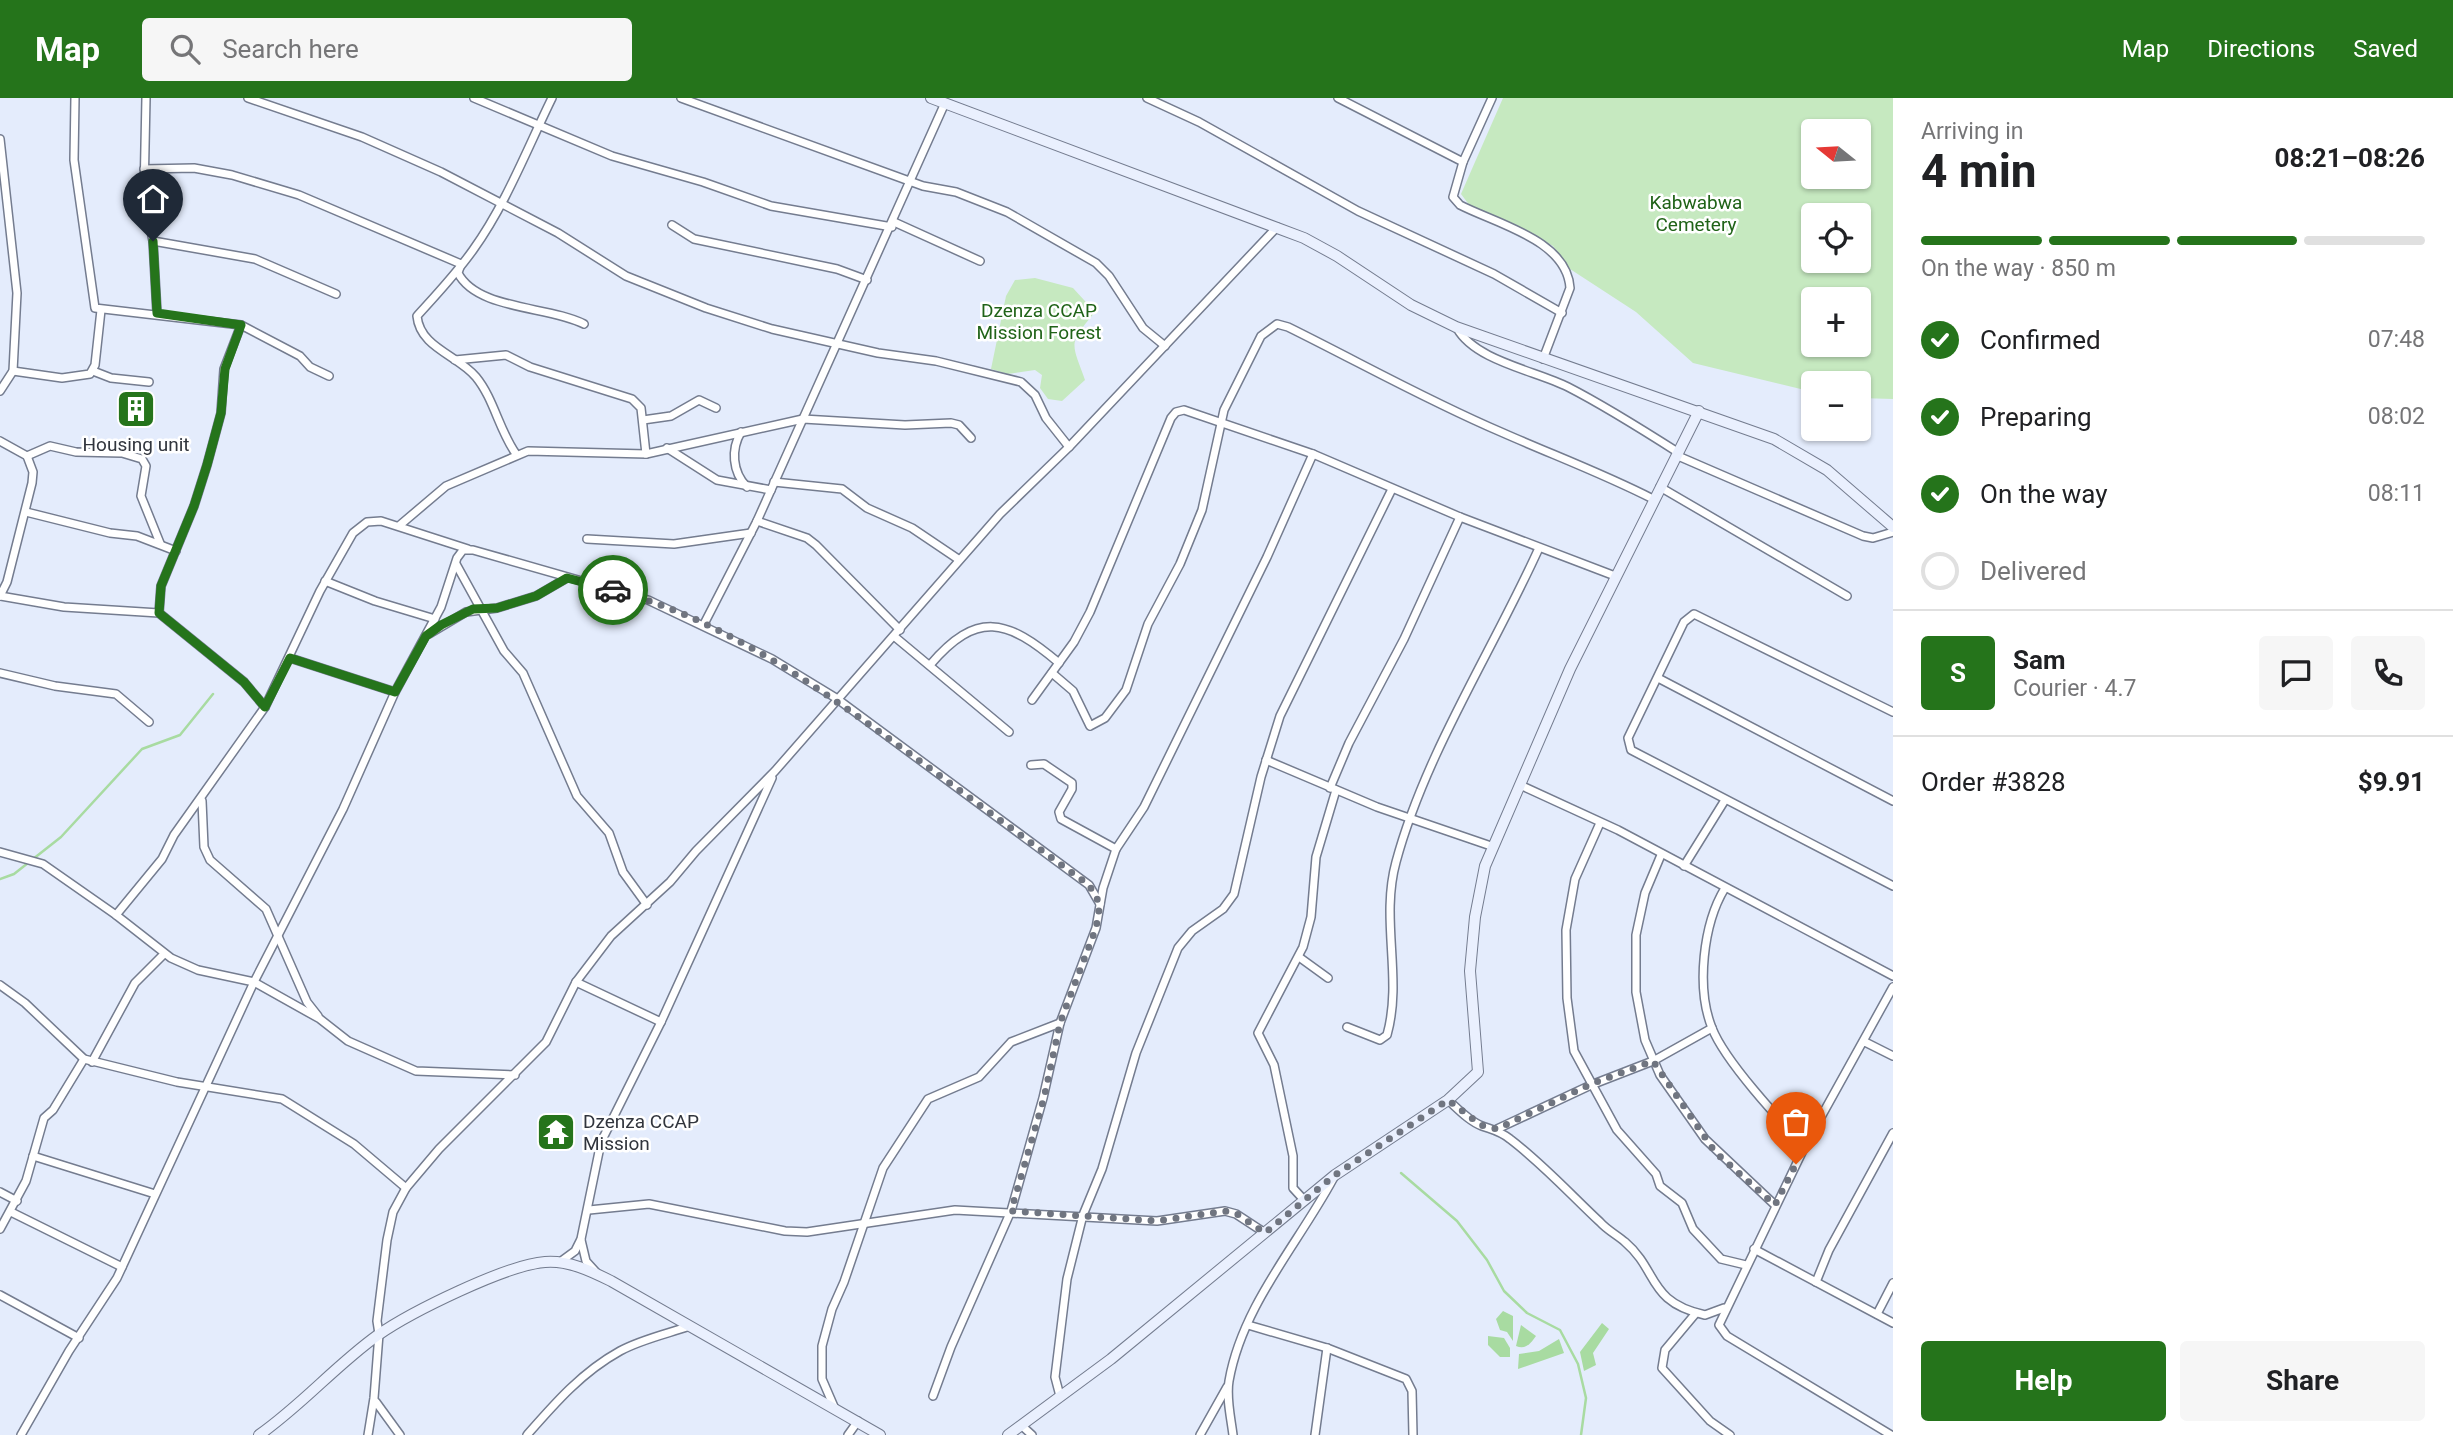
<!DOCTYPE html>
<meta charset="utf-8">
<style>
:root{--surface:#fff;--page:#f6f6f6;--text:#202124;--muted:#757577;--line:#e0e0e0;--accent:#25741b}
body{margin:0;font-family:Roboto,sans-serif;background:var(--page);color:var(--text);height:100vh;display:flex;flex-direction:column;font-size:26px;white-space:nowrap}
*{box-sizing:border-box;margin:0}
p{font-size:23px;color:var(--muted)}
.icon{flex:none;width:38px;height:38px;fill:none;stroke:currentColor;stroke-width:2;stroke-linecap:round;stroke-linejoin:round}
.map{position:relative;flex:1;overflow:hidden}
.drawer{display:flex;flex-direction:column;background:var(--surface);width:560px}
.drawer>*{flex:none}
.needle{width:46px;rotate:288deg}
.fabs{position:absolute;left:1801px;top:21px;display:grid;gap:14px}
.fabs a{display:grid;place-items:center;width:70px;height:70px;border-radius:7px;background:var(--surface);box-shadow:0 2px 5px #0004;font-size:35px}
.pin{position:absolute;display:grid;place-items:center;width:60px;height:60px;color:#fff;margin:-72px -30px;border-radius:50% 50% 50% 0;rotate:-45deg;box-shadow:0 0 7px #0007}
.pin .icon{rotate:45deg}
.courier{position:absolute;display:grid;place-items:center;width:70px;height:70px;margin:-35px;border:5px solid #25741b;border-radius:50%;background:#fff;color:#222;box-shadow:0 2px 9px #0007}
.head em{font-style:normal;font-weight:700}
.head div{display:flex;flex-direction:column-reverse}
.head{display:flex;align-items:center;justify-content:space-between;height:119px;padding:0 28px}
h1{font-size:46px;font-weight:700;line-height:52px}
.bar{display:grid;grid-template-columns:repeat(4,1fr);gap:10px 7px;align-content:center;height:84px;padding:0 28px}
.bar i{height:9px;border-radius:5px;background:var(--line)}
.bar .active{background:var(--accent)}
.bar p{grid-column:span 4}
.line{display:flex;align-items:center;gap:18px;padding:0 28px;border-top:2px solid var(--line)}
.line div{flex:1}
.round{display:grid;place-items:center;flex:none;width:74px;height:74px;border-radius:7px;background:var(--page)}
ol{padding:0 28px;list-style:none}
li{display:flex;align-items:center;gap:21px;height:77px}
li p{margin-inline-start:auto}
li .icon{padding:7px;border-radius:50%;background:var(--accent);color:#fff;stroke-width:4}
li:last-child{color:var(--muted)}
li i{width:38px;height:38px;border:4px solid var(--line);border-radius:50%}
.action{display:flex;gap:14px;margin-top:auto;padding:14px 28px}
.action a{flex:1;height:80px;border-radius:7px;background:var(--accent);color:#fff;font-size:28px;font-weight:700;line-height:80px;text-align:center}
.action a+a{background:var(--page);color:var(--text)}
header{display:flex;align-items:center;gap:42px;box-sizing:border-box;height:98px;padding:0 35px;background:var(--accent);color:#fff}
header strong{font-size:33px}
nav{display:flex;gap:38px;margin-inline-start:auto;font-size:24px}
.search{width:490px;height:63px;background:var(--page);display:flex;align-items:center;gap:18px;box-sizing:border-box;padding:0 24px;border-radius:7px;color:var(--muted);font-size:26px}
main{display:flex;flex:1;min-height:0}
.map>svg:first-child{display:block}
.green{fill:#c6e9c0;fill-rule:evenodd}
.water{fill:#a8dba1}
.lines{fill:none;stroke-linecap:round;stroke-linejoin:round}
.stream{stroke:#a8dba1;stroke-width:2.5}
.street-casing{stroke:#747c8f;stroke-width:10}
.secondary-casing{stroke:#747c8f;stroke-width:12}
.street{stroke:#fff;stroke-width:7}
.secondary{stroke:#eaf0fe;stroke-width:10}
.done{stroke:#707580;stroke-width:7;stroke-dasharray:0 12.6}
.route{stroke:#25741b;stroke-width:9}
.labels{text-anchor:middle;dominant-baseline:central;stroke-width:5;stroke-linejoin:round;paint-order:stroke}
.park-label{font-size:19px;fill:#206318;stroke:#fff}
.poi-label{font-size:19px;fill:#31353d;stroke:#fff}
</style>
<header>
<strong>Map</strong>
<div class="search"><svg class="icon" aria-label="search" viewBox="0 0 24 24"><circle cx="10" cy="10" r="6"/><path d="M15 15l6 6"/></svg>Search here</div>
<nav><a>Map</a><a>Directions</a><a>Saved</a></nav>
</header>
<main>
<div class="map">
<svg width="1893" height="1337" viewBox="0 0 1893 1337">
<rect width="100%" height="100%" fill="#e4ecfc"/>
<g class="green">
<path d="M1503,0H1893V301L1859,300L1858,285H1813V294L1693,265L1636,214L1570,171L1553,148L1523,131L1473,112L1461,96ZM1813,33H1858V79H1813ZM1813,117H1858V163H1813ZM1813,201H1858V247H1813Z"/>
<path d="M1035,180L1073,190L1095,214C1068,247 1071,243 1085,282L1062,303L1048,301L1040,290L1042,277L1035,272L1008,276L991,271L1006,198L1015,182Z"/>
</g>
<g class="water">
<polygon points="1503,1213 1513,1218 1513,1243 1507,1234 1500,1232 1496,1221"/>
<polygon points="1602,1225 1609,1231 1593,1255 1596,1267 1584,1273 1580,1254"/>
<path d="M1521,1227L1536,1238C1531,1245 1526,1252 1516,1248Z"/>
<polygon points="1488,1238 1504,1240 1510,1250 1510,1259 1500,1259 1488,1247"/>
<polygon points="1559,1241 1564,1255 1518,1271 1519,1256 1539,1253"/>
</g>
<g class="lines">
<g class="stream">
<polyline points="0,781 14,776 61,739 142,651 180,637 213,596"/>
<polyline points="1401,1075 1457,1123 1487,1162 1504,1193 1527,1215 1560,1232 1578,1266 1586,1300 1581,1337"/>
</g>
<g class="street-casing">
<g id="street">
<polyline points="75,0 74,62 95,210 241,227 300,258 310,269 329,278"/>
<polyline points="146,0 144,96 153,143 157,215"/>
<polyline points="248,0 362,39 441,74 558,135 626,178 706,210 772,231 878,255 936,263 1021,284 1035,297 1046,320 1069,349"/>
<polyline points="474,0 612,58 703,84 771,108 892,129"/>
<polyline points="681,0 923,88 956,94 1007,114 1096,165 1109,178 1143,230 1165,248"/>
<polyline points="1147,0 1199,24 1358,113 1494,176 1562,215"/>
<polyline points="1338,0 1463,64"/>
<path d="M1492,0L1463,64L1453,99L1460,107C1497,126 1567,142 1570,190L1543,261"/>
<polyline points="0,41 17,195 13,273 0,293"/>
<path d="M144,71L194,70L232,77L299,97L461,166L458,175C477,212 549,208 584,226"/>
<polyline points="894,124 980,163"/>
<polyline points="672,127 694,141 837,171 867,182"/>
<polyline points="153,143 255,161 336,196"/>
<path d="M1457,230C1475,263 1537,273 1568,289C1607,309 1643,332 1679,355"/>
<polyline points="455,262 506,257 530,269 632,301 641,310 646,356"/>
<polyline points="13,273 62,280 90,276 95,267 101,212"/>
<polyline points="93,273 111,280 149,284"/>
<polyline points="643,322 671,318 699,302 716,310"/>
<path d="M741,334C731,351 732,374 747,389"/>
<polyline points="0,343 27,358 33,374 32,385 7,484 0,498"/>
<polyline points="667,350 717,382 771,392"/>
<path d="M516,356C499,332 494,301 476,279C458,257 420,250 417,218C436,197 456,176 473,152C506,106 527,51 552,0"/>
<polyline points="27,358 50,348 76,354 122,355 142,361 146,368 141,398 160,445"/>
<polyline points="1678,358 1863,438 1873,440 1893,434"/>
<polyline points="774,384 842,391 867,410 912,430 958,461"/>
<polyline points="1660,389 1847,498"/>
<polyline points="26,414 110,435 137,438 176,453"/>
<polyline points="757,423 807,440 816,447 900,532"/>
<polyline points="400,427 446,388 528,353 646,356 803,321 905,327 951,325 959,327 971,340"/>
<polyline points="587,441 674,446 751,435"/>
<polyline points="456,466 504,553 523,575 577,698 609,735 623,774 647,807"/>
<polyline points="325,483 375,503 435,521"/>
<polyline points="0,498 64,509 159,515 244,584 265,609"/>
<polyline points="159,515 161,488 194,408 207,367 221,315 224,271 241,227"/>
<polyline points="704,526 757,423 945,5"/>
<polyline points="429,536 466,514 497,510 536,498 567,480"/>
<polyline points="895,539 1009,634"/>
<polyline points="290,560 395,594"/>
<path d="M930,567C977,512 1007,521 1059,565"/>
<polyline points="0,575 55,588 116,596 149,624"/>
<path d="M1052,575L1073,593L1090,628L1105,620L1126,592L1148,526L1180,466L1202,412L1224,312L1261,238L1277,226L1288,229C1359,264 1428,303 1501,334C1553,357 1602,375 1653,401"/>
<polyline points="1658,580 1893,703"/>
<polyline points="1032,602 1074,544 1090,514 1171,320 1176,314 1184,312 1313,356 1460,419 1615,478"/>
<polyline points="1893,614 1694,516 1684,524 1628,640 1631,652 1893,788"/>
<polyline points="1266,662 1377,709 1491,748"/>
<polyline points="1031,667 1044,666 1072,685 1072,691 1059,714 1061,721 1116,751"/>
<polyline points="1520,687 1618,732 1893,878"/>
<polyline points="1330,690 1349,645 1404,541 1460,419"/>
<polyline points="202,703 204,749 210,762 266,811 307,904 318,918"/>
<polyline points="1600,725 1575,781 1566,832 1567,900 1574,953 1617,1032 1656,1076 1660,1088 1682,1105 1693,1131 1721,1161 1746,1167"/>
<polyline points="0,754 43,766 116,817 171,860 198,872 254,884 320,921 348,943 416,973 515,977"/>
<polyline points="1661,757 1645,795 1636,837 1636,894 1645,942 1660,977 1705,1041 1775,1107"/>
<polyline points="1684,768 1725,702"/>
<path d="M1725,790C1703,826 1696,890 1712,930C1724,961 1780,1025 1806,1046"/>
<polyline points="116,817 162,761 174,737 265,609 320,493 353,435 367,424 381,423 468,451"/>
<polyline points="1299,859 1328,880"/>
<polyline points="576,884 661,924"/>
<polyline points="0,887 25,905 84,961 177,984 282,1001 354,1046 406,1090"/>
<path d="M1347,929L1380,942L1387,937C1403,880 1380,822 1396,764C1425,656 1493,552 1539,450"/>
<polyline points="1865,944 1893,958"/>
<polyline points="92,964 135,885 164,856"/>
<path d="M1448,1002C1458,1011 1469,1023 1482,1028C1493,1032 1500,1033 1510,1041C1543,1066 1570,1096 1600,1124C1607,1132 1617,1137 1625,1144C1659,1173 1647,1204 1705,1217L1724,1210"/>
<polyline points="1497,1031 1591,987 1653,963 1712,930"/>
<polyline points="33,1058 155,1096"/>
<polyline points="0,1094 17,1103"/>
<polyline points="1304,1102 1293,1090 1293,1058 1274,967 1258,935 1303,849 1311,819 1316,759 1336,692"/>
<polyline points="589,1112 649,1106 785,1133 807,1134 955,1112 1157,1123 1225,1113 1236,1116 1265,1135"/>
<polyline points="11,1114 122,1169"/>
<polyline points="0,1131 26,1083 44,1020 53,1012 84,961"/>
<polyline points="581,1142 586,1163 596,1174"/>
<polyline points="1754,1151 1893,1225"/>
<polyline points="560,1164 575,1153 581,1141 601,1044 661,924 772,680"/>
<polyline points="1816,1184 1829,1152 1893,1035"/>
<polyline points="0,1197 79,1240"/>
<polyline points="1696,1215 1665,1252 1662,1270 1710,1323 1730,1337"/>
<polyline points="1877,1216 1893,1185"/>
<polyline points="1248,1227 1327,1250 1406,1281 1412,1293 1413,1337"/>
<polyline points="933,1298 951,1249 1011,1113 1043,1000 1060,925 1096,830 1103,790 1116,751 1144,709 1267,459 1313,356"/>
<polyline points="1060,1298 1055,1279 1067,1181 1083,1117 1102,1071 1136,955 1178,850 1192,833 1223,811 1234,796 1261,679 1280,618 1392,391"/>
<polyline points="376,1304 400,1337"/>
<polyline points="835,1311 822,1281 822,1248 832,1211 844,1184 883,1070 928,1001 979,979 1011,944 1060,925"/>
<polyline points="1021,1327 1032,1337"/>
<polyline points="21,1337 69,1253 117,1180 254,884 343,711 395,594 441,509 457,460 463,452 473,452 648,502 772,561 836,600 1089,787 1100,806"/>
<polyline points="368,1337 374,1300 379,1236 377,1223 387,1142 393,1114 406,1090 439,1051 546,944 576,884 611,838 670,784 696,753 775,673 1000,416 1069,349 1277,129"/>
<path d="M527,1337C555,1305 582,1274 620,1253C640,1242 666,1236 687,1229"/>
<polyline points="848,1337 858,1323"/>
<polyline points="1200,1337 1227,1289"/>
<path d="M1233,1337C1231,1320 1226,1300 1229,1283C1242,1208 1298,1146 1333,1081"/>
<polyline points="1315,1337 1327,1250"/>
<polyline points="1891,1337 1727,1238 1719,1227 1806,1046 1893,889"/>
</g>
</g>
<g class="secondary-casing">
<g id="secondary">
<polyline points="931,0 1304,140 1337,158 1411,207 1456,229 1774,341 1827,372 1893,429"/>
<path d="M259,1337C302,1307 336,1267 378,1237C411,1214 506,1167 545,1164C568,1162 591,1173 611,1183L880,1337"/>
<polyline points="1008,1337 1111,1261 1335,1077 1448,1002 1478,974 1470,873 1475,819 1485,768 1570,571 1699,313"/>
</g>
</g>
<use href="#street" class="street"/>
<use href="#secondary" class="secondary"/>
</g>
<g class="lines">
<path class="done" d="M613,492C725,521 820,591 913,658C971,701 1030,744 1089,787L1100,806L1096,830L1060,925L1044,1000L1011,1113L1157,1123L1225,1113L1237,1116L1265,1135L1335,1077L1448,1002L1481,1027L1497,1031L1591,986L1653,963L1715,1054L1775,1107L1796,1066"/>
<polyline class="route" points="153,143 157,215 241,227 225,271 221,315 207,367 194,408 161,488 159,515 244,584 265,609 290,560 395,594 426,538 441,527 473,511 497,510 536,498 567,480 613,492"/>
</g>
<defs>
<g id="building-square" transform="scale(2.0125)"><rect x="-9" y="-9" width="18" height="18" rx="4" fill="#25741b" stroke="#fff"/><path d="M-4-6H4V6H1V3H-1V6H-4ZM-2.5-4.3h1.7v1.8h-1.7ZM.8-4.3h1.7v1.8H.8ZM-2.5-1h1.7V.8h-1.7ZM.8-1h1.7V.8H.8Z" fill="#fff"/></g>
<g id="temple-square" transform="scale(2.0125)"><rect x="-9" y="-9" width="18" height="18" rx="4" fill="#25741b" stroke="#fff"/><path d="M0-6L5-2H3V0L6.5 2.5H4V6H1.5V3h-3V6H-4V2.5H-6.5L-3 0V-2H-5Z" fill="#fff"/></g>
</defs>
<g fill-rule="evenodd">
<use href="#building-square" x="136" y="311"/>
<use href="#temple-square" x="556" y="1034"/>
</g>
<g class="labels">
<g class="park-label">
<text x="1696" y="104">Kabwabwa<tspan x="1696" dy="22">Cemetery</tspan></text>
<text x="1039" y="212">Dzenza CCAP<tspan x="1039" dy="22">Mission Forest</tspan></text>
</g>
<g class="poi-label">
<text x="136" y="346">Housing unit</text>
<text x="583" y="1023" text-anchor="start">Dzenza CCAP<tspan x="583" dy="22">Mission</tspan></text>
</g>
</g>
</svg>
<div class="fabs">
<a><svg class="needle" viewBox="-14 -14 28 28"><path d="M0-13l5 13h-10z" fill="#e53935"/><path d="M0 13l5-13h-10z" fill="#757577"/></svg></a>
<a><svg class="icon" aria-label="locate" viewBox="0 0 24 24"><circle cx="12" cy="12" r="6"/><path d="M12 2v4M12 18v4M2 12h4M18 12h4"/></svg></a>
<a>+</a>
<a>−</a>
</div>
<div class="pin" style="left:1796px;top:1066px;background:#ea580c"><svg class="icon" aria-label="bag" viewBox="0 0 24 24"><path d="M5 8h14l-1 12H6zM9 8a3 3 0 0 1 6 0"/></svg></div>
<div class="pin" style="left:153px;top:143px;background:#1f2937"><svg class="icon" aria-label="home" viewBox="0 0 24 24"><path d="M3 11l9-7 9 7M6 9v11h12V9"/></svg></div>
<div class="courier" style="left:613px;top:492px"><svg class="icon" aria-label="car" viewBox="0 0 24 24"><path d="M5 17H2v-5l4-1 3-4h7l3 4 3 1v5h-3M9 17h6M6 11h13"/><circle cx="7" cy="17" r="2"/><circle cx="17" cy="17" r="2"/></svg></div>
</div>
<section class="drawer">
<div class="head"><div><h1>4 min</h1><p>Arriving in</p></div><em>08:21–08:26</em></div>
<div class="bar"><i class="active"></i><i class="active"></i><i class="active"></i><i></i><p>On the way · 850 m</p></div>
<ol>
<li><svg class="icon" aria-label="check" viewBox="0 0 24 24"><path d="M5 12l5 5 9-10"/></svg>Confirmed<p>07:48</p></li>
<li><svg class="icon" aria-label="check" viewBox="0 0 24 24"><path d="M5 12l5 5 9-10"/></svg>Preparing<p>08:02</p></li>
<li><svg class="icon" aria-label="check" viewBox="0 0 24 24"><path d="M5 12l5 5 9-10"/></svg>On the way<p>08:11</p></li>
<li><i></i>Delivered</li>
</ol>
<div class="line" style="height:126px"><b class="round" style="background:var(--accent);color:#fff">S</b><div><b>Sam</b><p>Courier · 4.7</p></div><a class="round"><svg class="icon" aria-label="chat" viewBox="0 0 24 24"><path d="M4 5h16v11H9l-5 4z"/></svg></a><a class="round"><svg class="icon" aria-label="phone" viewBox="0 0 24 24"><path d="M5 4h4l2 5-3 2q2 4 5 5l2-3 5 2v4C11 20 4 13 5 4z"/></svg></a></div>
<div class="line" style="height:91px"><div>Order #3828</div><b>$9.91</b></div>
<div class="action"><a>Help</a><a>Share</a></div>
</section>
</main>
